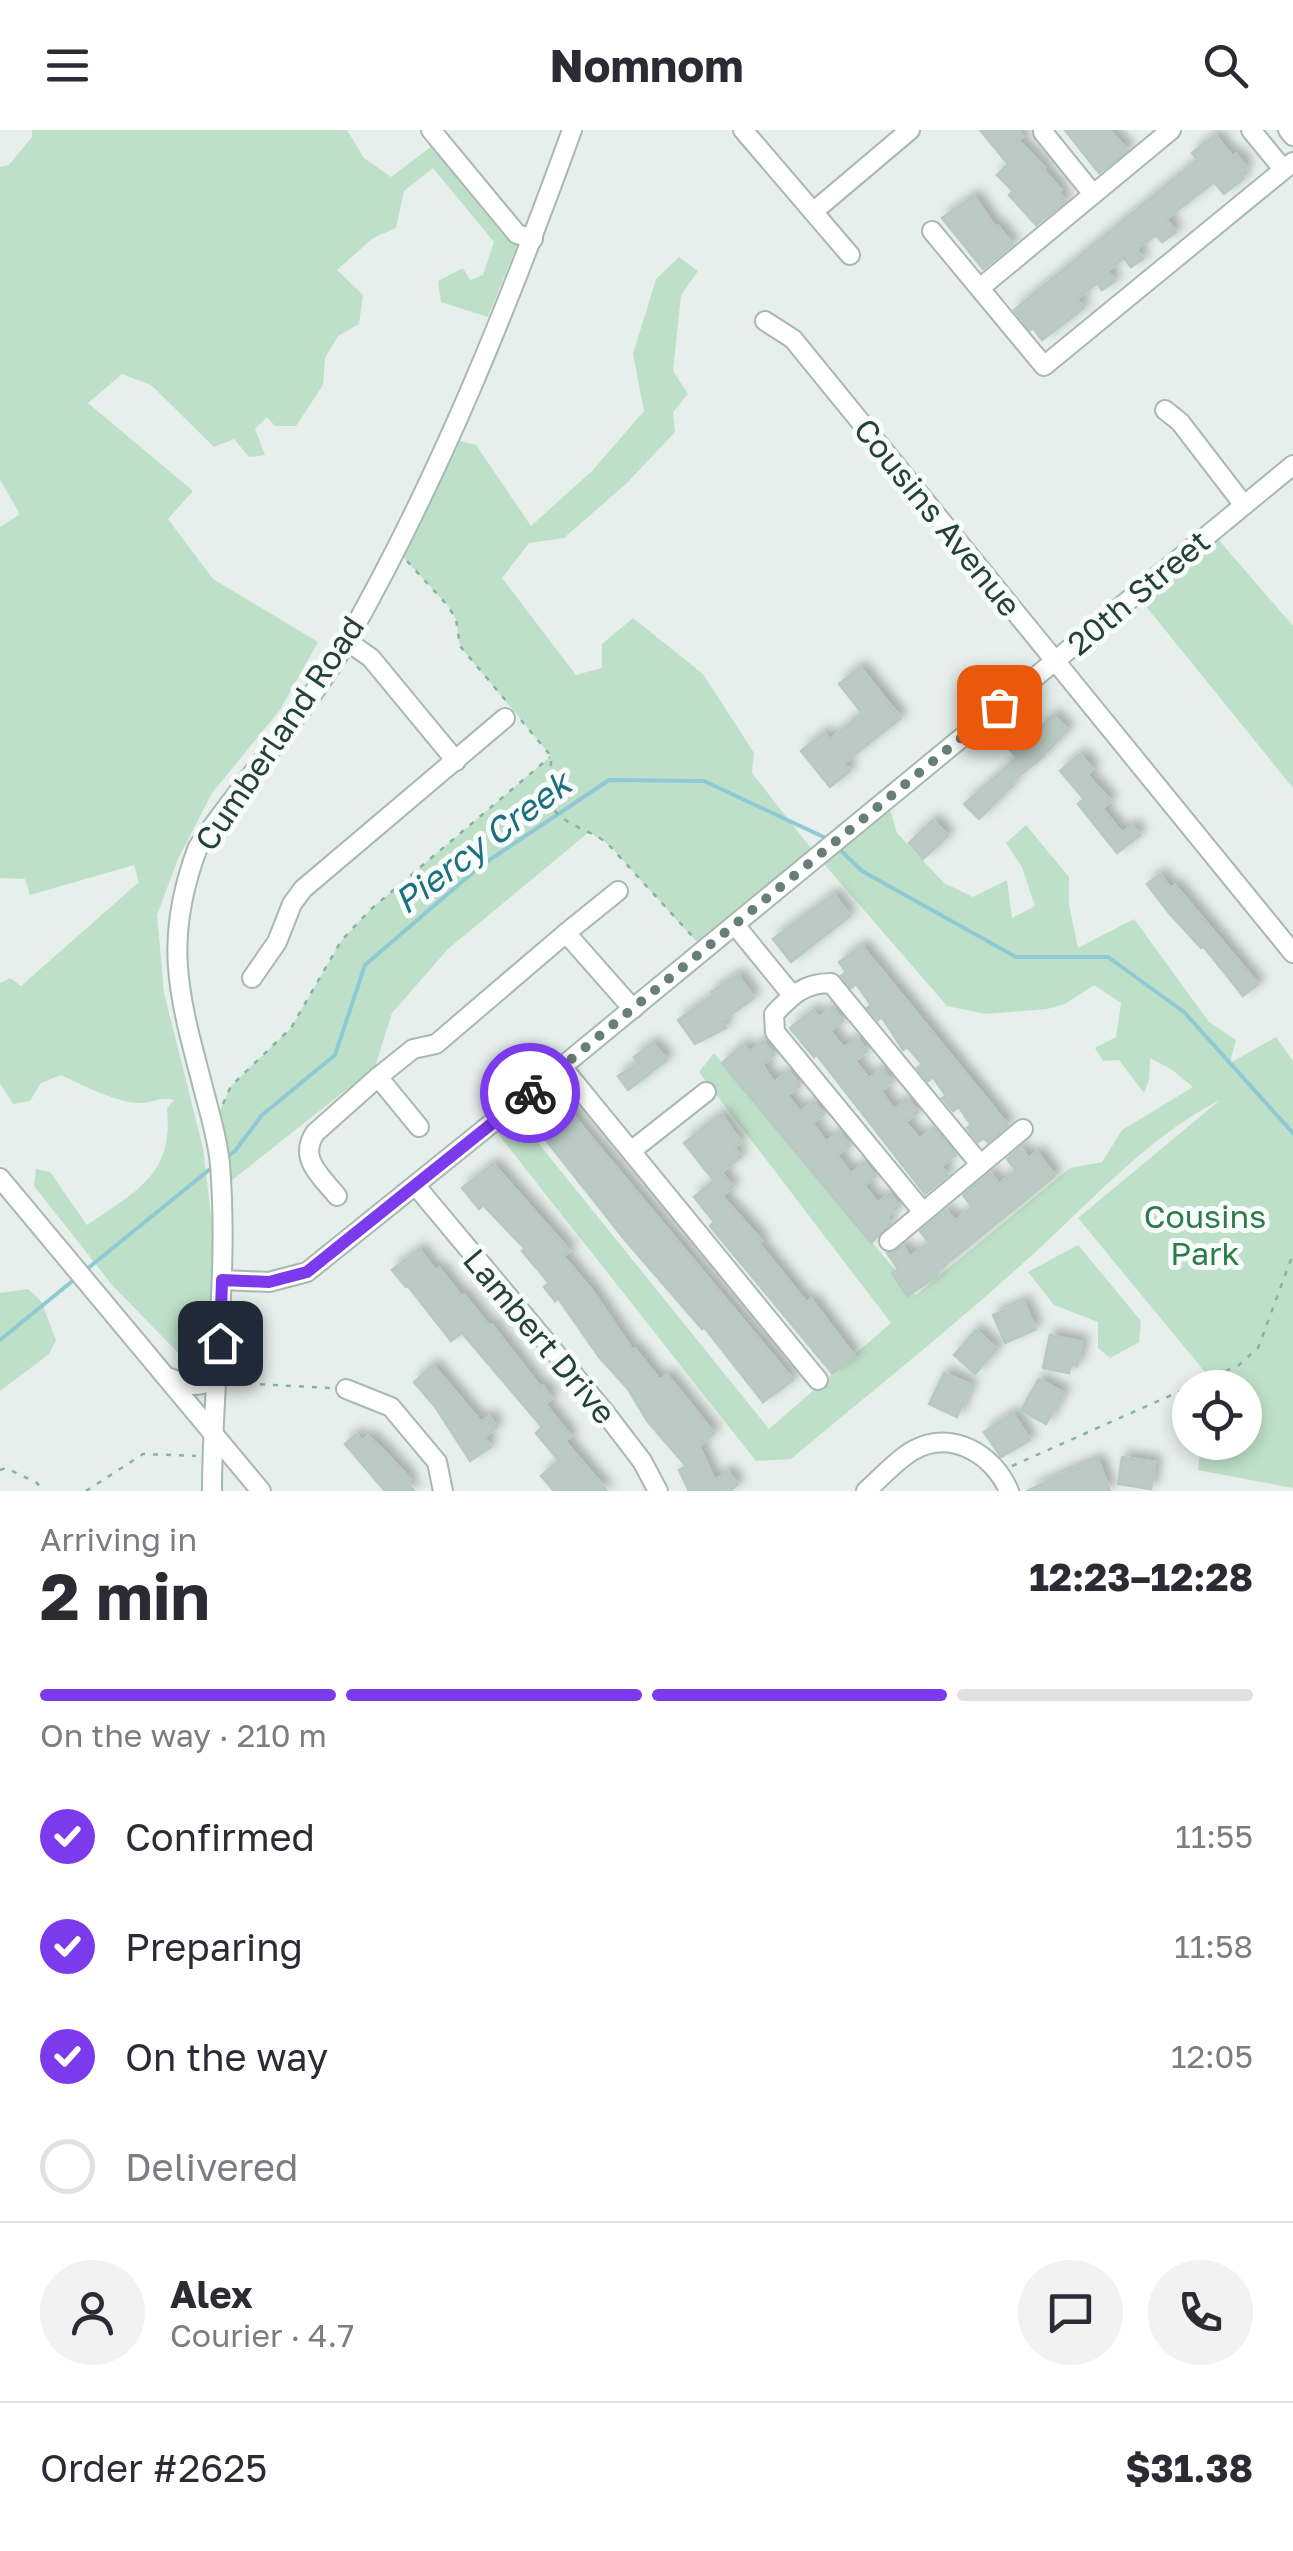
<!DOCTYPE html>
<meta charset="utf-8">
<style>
:root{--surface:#fff;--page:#f2f2f3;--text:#2b2b33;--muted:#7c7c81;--line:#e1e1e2;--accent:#7c3aed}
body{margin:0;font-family:"Golos Text",sans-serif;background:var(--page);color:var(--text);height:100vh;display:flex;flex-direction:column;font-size:38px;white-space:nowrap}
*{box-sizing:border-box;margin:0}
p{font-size:32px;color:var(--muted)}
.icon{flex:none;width:55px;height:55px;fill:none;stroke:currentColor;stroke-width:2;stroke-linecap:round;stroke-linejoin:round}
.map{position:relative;height:1361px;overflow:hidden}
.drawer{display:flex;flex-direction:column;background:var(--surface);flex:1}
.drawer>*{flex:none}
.tools{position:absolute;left:1172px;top:1240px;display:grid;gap:20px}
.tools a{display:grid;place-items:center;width:90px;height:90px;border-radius:50%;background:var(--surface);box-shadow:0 5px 15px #0003;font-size:50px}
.pin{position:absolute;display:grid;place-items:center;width:85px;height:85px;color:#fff;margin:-42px;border-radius:20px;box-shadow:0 5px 15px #0006}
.courier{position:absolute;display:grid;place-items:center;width:100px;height:100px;margin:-50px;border:8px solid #7c3aed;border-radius:50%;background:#fff;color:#222;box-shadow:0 2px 12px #0007}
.overview em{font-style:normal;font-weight:700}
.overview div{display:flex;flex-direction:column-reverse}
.overview{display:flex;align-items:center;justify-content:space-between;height:170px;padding:0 40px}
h1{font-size:65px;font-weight:700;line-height:75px}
.bar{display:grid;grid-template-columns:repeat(4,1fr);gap:15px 10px;align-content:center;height:120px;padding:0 40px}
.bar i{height:12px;border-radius:8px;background:var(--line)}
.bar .active{background:var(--accent)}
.bar p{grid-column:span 4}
.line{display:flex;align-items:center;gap:25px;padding:0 40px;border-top:2px solid var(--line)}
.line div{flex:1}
.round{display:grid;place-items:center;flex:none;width:105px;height:105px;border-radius:52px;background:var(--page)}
ol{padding:0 40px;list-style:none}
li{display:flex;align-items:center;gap:30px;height:110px}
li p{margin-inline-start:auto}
li .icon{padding:10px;border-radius:50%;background:var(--accent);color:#fff;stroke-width:4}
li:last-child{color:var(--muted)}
li i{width:55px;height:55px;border:5px solid var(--line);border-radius:50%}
header{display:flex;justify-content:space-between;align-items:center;height:130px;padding:0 40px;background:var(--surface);font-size:45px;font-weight:700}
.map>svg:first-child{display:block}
.green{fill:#bfe0c8}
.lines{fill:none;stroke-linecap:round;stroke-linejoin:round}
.stream{stroke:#8ec9d4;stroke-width:4}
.building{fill:#bbcac4;stroke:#b8c9c2;stroke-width:2.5;filter:url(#shadow)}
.minor-casing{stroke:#a8b8b2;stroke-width:22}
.path{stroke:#86b3a5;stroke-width:2.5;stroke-dasharray:5 8;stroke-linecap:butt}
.minor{stroke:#fff;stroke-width:18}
.done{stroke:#687f78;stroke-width:10;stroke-dasharray:0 18}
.route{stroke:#7c3aed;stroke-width:12}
.labels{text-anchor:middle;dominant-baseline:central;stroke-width:10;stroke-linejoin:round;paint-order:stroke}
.street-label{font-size:32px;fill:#24423a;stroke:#f7fbf9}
.park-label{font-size:32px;fill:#2d7a4b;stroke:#f7fbf9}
.water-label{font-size:35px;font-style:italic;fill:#1c6f80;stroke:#f7fbf9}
</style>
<header><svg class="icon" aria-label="menu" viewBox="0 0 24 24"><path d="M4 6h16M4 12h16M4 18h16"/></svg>Nomnom<svg class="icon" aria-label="search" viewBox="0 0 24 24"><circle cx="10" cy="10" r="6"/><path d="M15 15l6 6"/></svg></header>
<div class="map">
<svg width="1293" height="1361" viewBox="0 0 1293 1361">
<defs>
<filter id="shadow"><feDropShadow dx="6" dy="-6" stdDeviation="5" flood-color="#0004"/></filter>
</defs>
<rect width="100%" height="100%" fill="#e6efeb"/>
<g class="green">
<path d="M32,0H347L364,28L391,47L432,16L517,115L488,187L441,172L438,151L463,138L470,150L483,145L494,112L433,38L404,61L396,98L373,108L337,140L363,165L359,194L338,206L325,228L323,255L296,296H275L267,287L255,299L265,325L249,327L234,309L214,317L151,255L122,244L88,273L193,361L168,389L213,449L318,512L280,580L212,663L178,729L157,785L164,863L203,1018L213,1102L208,1231L189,1234L113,1156L34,1056L36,1039L50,1042L87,1095C136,1061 174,1045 167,978L174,970C157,966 157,972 142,973C119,974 82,955 61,945L41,953L30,971L13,974L0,953V853L10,848L21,856L139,752L134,735L30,765L25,749L0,748V397L20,384L0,350V37L9,35L32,7Z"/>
<path d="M679,127L698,141L681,165L673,241L688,264L673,282L675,302L627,353L564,408L529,413L502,448L576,545L602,538V514L633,488L703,544L754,623L752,643L817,726L887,669L897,703L944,753L973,767L1007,750L1012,788L1035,776L1022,737L1006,713L1026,695L1069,747V775L1078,818L1134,789L1209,892L1236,910L1230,933L1276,907L1293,931V1358L1198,1340L1201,1313L1245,1312V1258L1206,1257L1205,1242L1078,1088L1220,970C1143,1009 1084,1080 1020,1136C946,1203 867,1265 791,1329L756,1331L491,995L558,940L579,966L531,1004L769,1299L891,1193L699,942L714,923L916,1165L1070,1038L1102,1032L1122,1000L1193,957L1171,939L1150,928L1149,950L1144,963L1119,930L1103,931L1095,918L1116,907L1121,873L1094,855L1065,874L1047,879L985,884L947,876L818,727L704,820L608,714L589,702L448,819L392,883L375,937L221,1059L213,996L231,956L291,898L341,811L370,780L551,626L460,516L456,489L448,476L396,419L449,308L476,315L531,396L592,341L644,281L633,224L656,149Z"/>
<polygon points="1211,401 1293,496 1293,658 1136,464"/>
<polygon points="1078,1115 1141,1191 1139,1212 1110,1228 1098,1218 1098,1192 1054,1175 1028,1142"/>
<polygon points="28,1159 41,1171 56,1210 49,1224 0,1261 0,1163"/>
</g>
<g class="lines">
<g class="stream">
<polyline points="837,717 862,741 1016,827 1108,827 1184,882 1293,1003"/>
<polyline points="227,1027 235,1021 262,985 335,925 365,835 479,737 609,650 704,651 830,710"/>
<polyline points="87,1139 215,1035"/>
<polyline points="0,1210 75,1149"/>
</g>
</g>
<g class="building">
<polygon points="980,0 1018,0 1023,6 1018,10 1045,38 1043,39 1061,60 1058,62 1066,71 1036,95 1009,65 1013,61 997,45 1008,34"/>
<polygon points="1065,0 1109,0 1128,20 1099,43"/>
<polygon points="1215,5 1233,27 1236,24 1247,38 1240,43 1244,48 1224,64 1214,52 1166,89 1176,102 1162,112 1156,105 1136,119 1143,129 1131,137 1124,128 1107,141 1115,151 1102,160 1097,153 1077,169 1084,178 1042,210 1033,198 1030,200 1014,180 1197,30 1192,23"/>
<polygon points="974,66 996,98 998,96 1013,114 983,139 942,88"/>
<polygon points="860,537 901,588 844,633 850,641 830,657 801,621 824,603 830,610 862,583 839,554"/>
<polygon points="1053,585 1068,600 1040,629 1009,654 1012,656 979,689 964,674 1017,628 1009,619 1023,608 1026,612"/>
<polygon points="1080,624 1093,639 1087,645 1111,671 1102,678 1122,703 1132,695 1140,705 1117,723 1078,674 1084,669 1060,641"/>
<polygon points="933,690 948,706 923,729 909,713"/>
<polygon points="1160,744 1170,758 1175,755 1258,854 1243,866 1203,816 1201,818 1169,783 1147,754"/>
<polygon points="834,764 850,786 791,832 773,809"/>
<polygon points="862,816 1008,995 988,1012 984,1008 978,1012 967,998 971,995 959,977 953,981 942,968 946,966 933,947 928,951 917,938 922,934 907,917 903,920 882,887 878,890 867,878 871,875 856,854 851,858 841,846 846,842 839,832"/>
<polygon points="738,845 754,868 722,891 726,898 695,914 678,890 713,865 711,862"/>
<polygon points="832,877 843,891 830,901 844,918 857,908 867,921 855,931 869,949 882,939 892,952 881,961 894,980 907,969 918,982 905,992 920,1009 934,998 956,1025 941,1036 948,1045 925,1064 816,924 814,927 790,898 813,880 819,888"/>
<polygon points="763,911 774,925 762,935 774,952 789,942 800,956 787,965 800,982 814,972 824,985 812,993 826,1012 839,1002 850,1016 837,1025 851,1044 864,1033 876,1046 864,1056 878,1073 889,1064 900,1076 886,1087 891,1093 871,1113 722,933 743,915 750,922"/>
<polygon points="653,913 667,930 628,960 618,946 638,933 634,927"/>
<polygon points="570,982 793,1250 763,1272 704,1197 702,1199 625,1110 541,1004"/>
<polygon points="721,984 741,1012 734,1018 741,1027 721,1042 733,1057 722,1066 762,1111 759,1114 807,1173 811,1169 855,1227 832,1243 710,1096 714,1092 694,1067 714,1051 684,1013"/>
<polygon points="1020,1018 1029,1028 1037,1022 1055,1046 935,1143 938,1146 907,1166 892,1143 898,1139 887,1123 903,1116 910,1127 929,1113 920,1101 946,1080 955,1091 972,1077 963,1065 990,1043 999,1054 1016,1041 1007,1029"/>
<polygon points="493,1034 570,1121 563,1126 594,1163 633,1221 635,1219 660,1250 667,1245 714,1303 699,1316 715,1351 727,1341 738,1354 730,1361 689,1361 679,1340 686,1336 648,1292 628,1259 599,1227 558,1168 555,1171 544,1157 549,1153 522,1121 525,1119 483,1075 479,1079 462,1058"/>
<polygon points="419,1119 435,1140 439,1138 462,1167 464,1165 490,1197 492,1195 541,1258 543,1256 552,1268 545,1274 571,1306 565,1311 607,1361 554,1361 541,1346 559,1331 536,1303 542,1297 462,1203 451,1211 408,1156 406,1157 392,1140"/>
<polygon points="1024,1172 1036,1199 1005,1213 993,1185"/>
<polygon points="976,1200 997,1219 975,1244 954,1225"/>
<polygon points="1050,1205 1082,1212 1077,1236 1071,1234 1069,1243 1043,1238"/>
<polygon points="433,1235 481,1292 489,1286 497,1297 484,1307 491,1317 470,1331 436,1278 414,1252"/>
<polygon points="944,1243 971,1255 957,1287 929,1274"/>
<polygon points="1039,1249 1064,1263 1046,1294 1021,1280"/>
<polygon points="1013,1283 1030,1310 1001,1327 984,1302"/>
<polygon points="356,1304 362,1311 368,1306 384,1321 410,1349 407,1352 414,1361 385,1361 345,1314"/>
<polygon points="1122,1327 1155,1332 1151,1359 1118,1354"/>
<polygon points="1098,1330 1110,1361 1027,1361 1065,1343"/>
</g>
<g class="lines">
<g class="minor-casing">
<g id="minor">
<polyline points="431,0 517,104 533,109"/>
<polyline points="743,0 850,125"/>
<polyline points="1251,0 1283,39"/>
<polyline points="1288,0 1293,6"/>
<polyline points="1043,2 1093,64"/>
<polyline points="813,82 910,0"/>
<polyline points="932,101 1044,236 1293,32"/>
<polyline points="980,158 1171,0"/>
<polyline points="765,191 793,209 1293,823"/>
<polyline points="1165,280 1180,292 1243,374"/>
<polyline points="347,511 371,528 456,631"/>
<polyline points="618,761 566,803 633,879"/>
<polyline points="735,795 792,865"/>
<polyline points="252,848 277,812 292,774 303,759 505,588"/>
<polyline points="562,937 818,1250"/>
<polyline points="419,997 378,947 413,919 436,914 566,803"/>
<polyline points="631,1021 706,962"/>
<polyline points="0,1048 261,1361"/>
<polyline points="416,1056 603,1280 642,1331 658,1361"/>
<path d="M337,1066C321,1046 298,1029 315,1003L378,947"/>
<path d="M923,1082L775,902L774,884C792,865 804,853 831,853L980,1034"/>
<polyline points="889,1111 1023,999"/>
<polyline points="222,1150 269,1152 307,1142 558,940 1293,335"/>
<path d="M170,1248C189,1256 203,1260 218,1243"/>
<polyline points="346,1259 391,1277 437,1332 443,1361"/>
<path d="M212,1361C212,1252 229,1144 220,1035C218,1010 210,985 204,961C179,866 162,812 198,717C247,646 307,581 349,507C440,346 509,174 572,0"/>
<path d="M866,1361C881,1348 897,1329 914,1320C952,1299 994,1325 1009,1361"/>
</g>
</g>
<g class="path">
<polyline points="407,431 448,476 456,489 460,516 507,572"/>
<path d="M521,590L551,626C553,639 543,651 547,665C554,695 588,697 608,714L694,808"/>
<polyline points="223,974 231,956 291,898 341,811 370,780 550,627"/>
<polyline points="234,1253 331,1258"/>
<polyline points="1012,1336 1239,1235 1258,1218 1293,1124"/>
<polyline points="0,1340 6,1338 37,1353 43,1361"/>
<polyline points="86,1361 143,1324 196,1326"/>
</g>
<use href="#minor" class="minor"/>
</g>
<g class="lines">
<polyline class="done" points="530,963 999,577"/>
<polyline class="route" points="220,1213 222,1150 269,1152 307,1142 530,963"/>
</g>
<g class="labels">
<g class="street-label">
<text transform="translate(938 387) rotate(51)">Cousins Avenue</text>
<text transform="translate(1138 462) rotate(-40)">20th Street</text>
<text transform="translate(279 603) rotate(-56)">Cumberland Road</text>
<text transform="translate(540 1206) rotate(50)">Lambert Drive</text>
</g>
<g class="park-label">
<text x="1205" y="1086">Cousins<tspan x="1205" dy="37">Park</tspan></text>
</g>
<g class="water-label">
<text transform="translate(482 712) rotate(-37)">Piercy Creek</text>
</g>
</g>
</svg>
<div class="tools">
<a><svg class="icon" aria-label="locate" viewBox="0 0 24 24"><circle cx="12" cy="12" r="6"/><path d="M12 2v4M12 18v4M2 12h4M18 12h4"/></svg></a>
</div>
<div class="pin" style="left:999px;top:577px;background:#ea580c"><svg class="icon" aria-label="bag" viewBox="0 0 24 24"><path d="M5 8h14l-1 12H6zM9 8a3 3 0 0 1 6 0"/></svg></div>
<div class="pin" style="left:220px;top:1213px;background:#1f2937"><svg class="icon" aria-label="home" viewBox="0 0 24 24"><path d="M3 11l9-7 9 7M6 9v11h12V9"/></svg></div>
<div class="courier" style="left:530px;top:963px"><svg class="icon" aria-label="bike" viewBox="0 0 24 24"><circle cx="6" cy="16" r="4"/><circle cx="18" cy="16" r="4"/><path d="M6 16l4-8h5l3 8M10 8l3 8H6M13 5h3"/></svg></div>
</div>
<section class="drawer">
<div class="overview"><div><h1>2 min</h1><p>Arriving in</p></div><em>12:23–12:28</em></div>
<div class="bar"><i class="active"></i><i class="active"></i><i class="active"></i><i></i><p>On the way · 210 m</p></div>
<ol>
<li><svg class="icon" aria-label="check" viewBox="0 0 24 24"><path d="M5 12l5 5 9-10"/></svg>Confirmed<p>11:55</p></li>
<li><svg class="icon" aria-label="check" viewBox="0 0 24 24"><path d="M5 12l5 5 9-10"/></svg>Preparing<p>11:58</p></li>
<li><svg class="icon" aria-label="check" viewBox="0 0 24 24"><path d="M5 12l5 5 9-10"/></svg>On the way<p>12:05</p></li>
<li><i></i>Delivered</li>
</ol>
<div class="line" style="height:180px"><a class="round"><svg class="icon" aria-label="person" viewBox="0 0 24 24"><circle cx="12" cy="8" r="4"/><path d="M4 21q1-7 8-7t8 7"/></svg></a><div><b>Alex</b><p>Courier · 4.7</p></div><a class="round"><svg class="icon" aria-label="chat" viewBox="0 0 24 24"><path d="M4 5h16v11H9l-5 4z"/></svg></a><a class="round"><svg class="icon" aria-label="phone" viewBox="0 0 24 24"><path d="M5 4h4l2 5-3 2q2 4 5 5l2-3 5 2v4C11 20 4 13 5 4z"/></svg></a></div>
<div class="line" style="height:130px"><div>Order #2625</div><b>$31.38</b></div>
</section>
